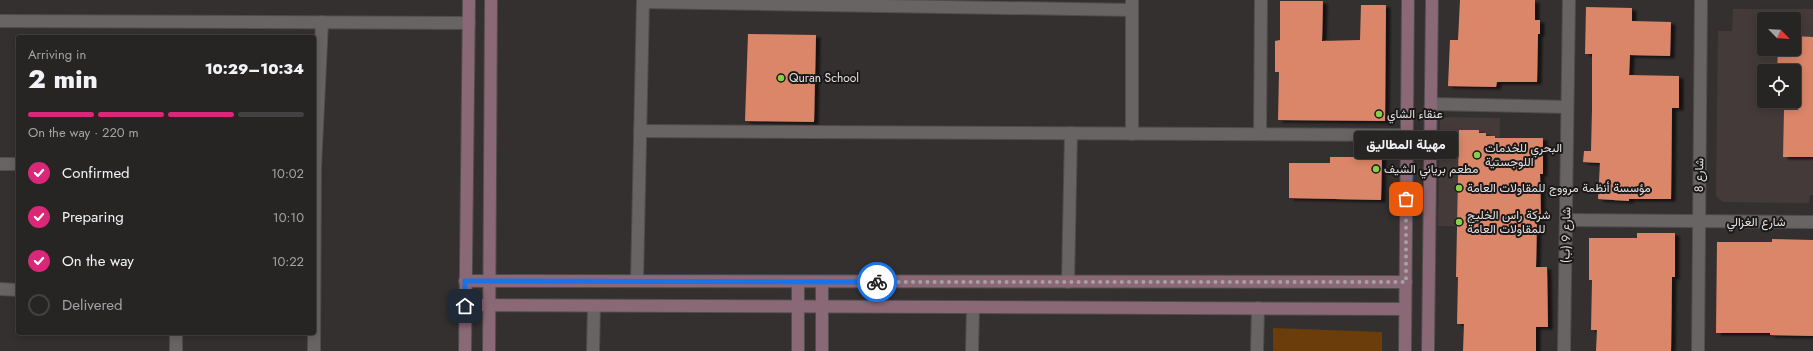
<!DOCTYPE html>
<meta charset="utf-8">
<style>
:root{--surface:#272424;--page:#333031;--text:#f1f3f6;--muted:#a4a4a6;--line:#434141;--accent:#db2777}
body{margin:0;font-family:Jost,Vazirmatn,sans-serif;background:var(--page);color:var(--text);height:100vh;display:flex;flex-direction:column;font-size:15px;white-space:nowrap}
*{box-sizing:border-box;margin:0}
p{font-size:13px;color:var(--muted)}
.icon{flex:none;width:22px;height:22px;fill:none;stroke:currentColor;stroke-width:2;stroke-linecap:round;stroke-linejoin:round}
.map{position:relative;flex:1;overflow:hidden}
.side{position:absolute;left:16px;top:35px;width:300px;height:300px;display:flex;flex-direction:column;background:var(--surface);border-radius:4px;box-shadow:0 2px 10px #0003,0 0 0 1px var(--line)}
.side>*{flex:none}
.needle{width:26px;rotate:115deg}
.fabs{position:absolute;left:1757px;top:12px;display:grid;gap:8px}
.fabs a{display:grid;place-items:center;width:44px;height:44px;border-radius:4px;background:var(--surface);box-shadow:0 2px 10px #0003,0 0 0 1px var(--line);font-size:20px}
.pin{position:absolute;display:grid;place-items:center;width:34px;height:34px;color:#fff;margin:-17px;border-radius:8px;box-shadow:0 2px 6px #0006}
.courier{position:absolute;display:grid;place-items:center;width:40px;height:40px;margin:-20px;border:3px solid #1a73e8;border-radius:50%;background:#fff;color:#222;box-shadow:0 1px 5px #0007}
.bubble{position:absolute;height:28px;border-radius:4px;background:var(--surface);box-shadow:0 2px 10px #0003,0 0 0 1px var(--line);font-size:13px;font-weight:800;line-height:28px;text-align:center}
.head em{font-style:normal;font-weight:800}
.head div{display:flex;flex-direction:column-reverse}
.head{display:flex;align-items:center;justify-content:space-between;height:68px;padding:0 12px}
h1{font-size:26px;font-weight:800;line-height:30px}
.bar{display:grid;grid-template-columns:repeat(4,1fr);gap:6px 4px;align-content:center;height:48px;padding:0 12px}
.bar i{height:5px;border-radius:3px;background:var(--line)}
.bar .current{background:var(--accent)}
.bar p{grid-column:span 4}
ol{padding:0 12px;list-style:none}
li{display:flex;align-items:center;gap:12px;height:44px}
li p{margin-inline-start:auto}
li .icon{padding:4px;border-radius:50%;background:var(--accent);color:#fff;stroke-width:4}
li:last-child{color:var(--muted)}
li i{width:22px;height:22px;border:2px solid var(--line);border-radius:50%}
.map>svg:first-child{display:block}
.built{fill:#453a3a;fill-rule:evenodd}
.green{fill:#6a3d0b}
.building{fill:#dc8669;filter:url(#shadow)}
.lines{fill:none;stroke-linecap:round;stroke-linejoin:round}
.minor-casing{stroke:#4f4c4c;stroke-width:14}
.secondary-casing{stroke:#4f4c4c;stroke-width:14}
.minor{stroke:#696464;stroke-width:12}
.secondary{stroke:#8b6876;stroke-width:12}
.done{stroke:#a6a2a2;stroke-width:4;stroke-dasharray:0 7.2}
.route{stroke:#1a73e8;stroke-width:5}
.poi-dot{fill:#88cf49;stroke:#1a1818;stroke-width:1.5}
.labels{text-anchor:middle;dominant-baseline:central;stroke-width:4;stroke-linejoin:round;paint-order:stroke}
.poi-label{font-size:12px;fill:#e3e0e0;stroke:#1a1818;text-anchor:start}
.street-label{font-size:12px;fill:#e3e0e0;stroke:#1a1818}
</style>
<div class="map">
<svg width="1813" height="351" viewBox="0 0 1813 351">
<defs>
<filter id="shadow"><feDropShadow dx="4.5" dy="2.5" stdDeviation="1" flood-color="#0009"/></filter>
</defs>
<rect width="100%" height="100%" fill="#343030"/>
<g class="built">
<path d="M1733,9H1813V195H1810L1809,203L1723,202L1716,196L1718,31H1732ZM1764,19H1794V49H1764ZM1764,71H1794V101H1764Z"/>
<polygon points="1440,117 1500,118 1498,227 1438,226"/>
</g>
<polygon class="green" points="1273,328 1382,332 1382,351 1273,351"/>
<g class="building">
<polygon points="1460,0 1535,0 1535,20 1540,20 1540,34 1538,34 1537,82 1497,82 1496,87 1448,86 1450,40 1458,40"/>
<polygon points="1280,1 1323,1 1322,41 1360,40 1361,5 1386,5 1385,121 1278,120 1279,72 1275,72 1275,41 1280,40"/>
<polygon points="1586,7 1632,8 1632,21 1671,22 1670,56 1630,55 1629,75 1679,76 1679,108 1672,108 1671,199 1629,199 1629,201 1598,199 1600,163 1583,162 1584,151 1591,151 1592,109 1592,54 1585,54"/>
<polygon points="748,34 816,35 814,122 745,121"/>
<polygon points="1794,36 1813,37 1813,157 1783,157 1784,110 1798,110 1799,85 1794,85 1794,71 1777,71 1778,49 1794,49"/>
<polygon points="1459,130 1479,130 1479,133 1486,133 1486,136 1495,136 1495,138 1543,138 1543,174 1540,174 1541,219 1537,219 1536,267 1547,267 1548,327 1536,327 1536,351 1463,351 1464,324 1457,324 1458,277 1456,277"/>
<polygon points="1330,157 1382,157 1381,200 1289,198 1289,163 1330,163"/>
<polygon points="1637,233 1675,233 1675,277 1672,277 1671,351 1596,351 1597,330 1591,330 1592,280 1589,280 1589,238 1637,238"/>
<polygon points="1772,239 1813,240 1813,336 1770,335 1770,333 1716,333 1717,242 1772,242"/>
</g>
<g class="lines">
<g class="minor-casing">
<g id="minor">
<polyline points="643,2 1132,10"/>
<polyline points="0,21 469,23"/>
<polyline points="1431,104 1567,107"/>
<polyline points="640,131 1407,135"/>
<polyline points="1132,134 1132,0"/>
<polyline points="1260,134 1261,0"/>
<polyline points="0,164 18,164"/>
<polyline points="1566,220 1813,222"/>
<polyline points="637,281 643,0"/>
<polyline points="1068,282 1071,133"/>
<polyline points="0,289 18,290"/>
<polyline points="176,351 176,333"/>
<polyline points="314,351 315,167 322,22"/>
<polyline points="593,351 594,306"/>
<polyline points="972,351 973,307"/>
<polyline points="1257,351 1258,308"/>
<polyline points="1564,351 1569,0"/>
<polyline points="1698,351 1701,0"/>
</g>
</g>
<g class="secondary-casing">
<g id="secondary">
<polyline points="465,281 1406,282"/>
<polyline points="465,305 1405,309"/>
<polyline points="465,351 469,0"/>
<polyline points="489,351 491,0"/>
<polyline points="798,351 798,282"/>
<polyline points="822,351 822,282"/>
<polyline points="1405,351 1408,0"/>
<polyline points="1428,351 1432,0"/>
</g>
</g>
<use href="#minor" class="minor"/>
<use href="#secondary" class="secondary"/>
</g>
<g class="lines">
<polyline class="done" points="877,282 1406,282 1406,199"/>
<polyline class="route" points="465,306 465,281 877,282"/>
</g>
<g class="poi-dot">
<circle cx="781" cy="78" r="4"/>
<circle cx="1379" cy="114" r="4"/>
<circle cx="1477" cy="155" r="4"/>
<circle cx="1376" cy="169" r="4"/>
<circle cx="1459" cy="188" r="4"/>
<circle cx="1459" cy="222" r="4"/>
</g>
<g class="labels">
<g class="poi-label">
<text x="789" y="78">Quran School</text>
<text x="1387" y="114">عنقاء الشاي</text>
<text x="1485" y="148">البحري للخدمات<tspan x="1485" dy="14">اللوجستية</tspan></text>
<text x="1384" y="169">مطعم برياني الشيف</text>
<text x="1467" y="188">مؤسسة أنظمة مرووج للمقاولات العامة</text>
<text x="1467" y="215">شركة راس الخليج<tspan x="1467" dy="14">للمقاولات العامة</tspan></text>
</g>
<g class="street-label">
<text transform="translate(1699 175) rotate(-89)">شارع 8</text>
<text x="1756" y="222">شارع الغزالي</text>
<text transform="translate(1566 235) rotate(-89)">شارع 9 (ب)</text>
</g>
</g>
</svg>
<div class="fabs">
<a><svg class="needle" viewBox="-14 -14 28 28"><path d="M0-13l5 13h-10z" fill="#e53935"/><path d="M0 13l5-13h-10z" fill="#a4a4a6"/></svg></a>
<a><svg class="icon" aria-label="locate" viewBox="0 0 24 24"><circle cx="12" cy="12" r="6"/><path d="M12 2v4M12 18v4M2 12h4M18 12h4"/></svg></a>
</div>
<div class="pin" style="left:1406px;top:199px;background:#ea580c"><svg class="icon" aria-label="bag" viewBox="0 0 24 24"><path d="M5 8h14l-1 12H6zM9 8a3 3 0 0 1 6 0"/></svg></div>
<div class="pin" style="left:465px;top:306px;background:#1f2937"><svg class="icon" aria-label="home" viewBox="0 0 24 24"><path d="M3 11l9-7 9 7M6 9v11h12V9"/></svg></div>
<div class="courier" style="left:877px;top:282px"><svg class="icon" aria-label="bike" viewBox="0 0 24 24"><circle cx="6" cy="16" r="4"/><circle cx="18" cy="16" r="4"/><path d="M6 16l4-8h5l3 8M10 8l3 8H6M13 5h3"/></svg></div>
<div class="bubble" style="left:1354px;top:131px;width:104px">مهيلة المطاليق</div>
<section class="side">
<div class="head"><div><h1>2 min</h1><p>Arriving in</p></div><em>10:29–10:34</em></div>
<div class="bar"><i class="current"></i><i class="current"></i><i class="current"></i><i></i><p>On the way · 220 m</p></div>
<ol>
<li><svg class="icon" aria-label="check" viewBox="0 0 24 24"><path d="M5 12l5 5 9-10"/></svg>Confirmed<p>10:02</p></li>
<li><svg class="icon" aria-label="check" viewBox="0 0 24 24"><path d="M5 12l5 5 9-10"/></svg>Preparing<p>10:10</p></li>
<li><svg class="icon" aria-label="check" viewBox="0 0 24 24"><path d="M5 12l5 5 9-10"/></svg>On the way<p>10:22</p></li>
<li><i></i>Delivered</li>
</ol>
</section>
</div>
